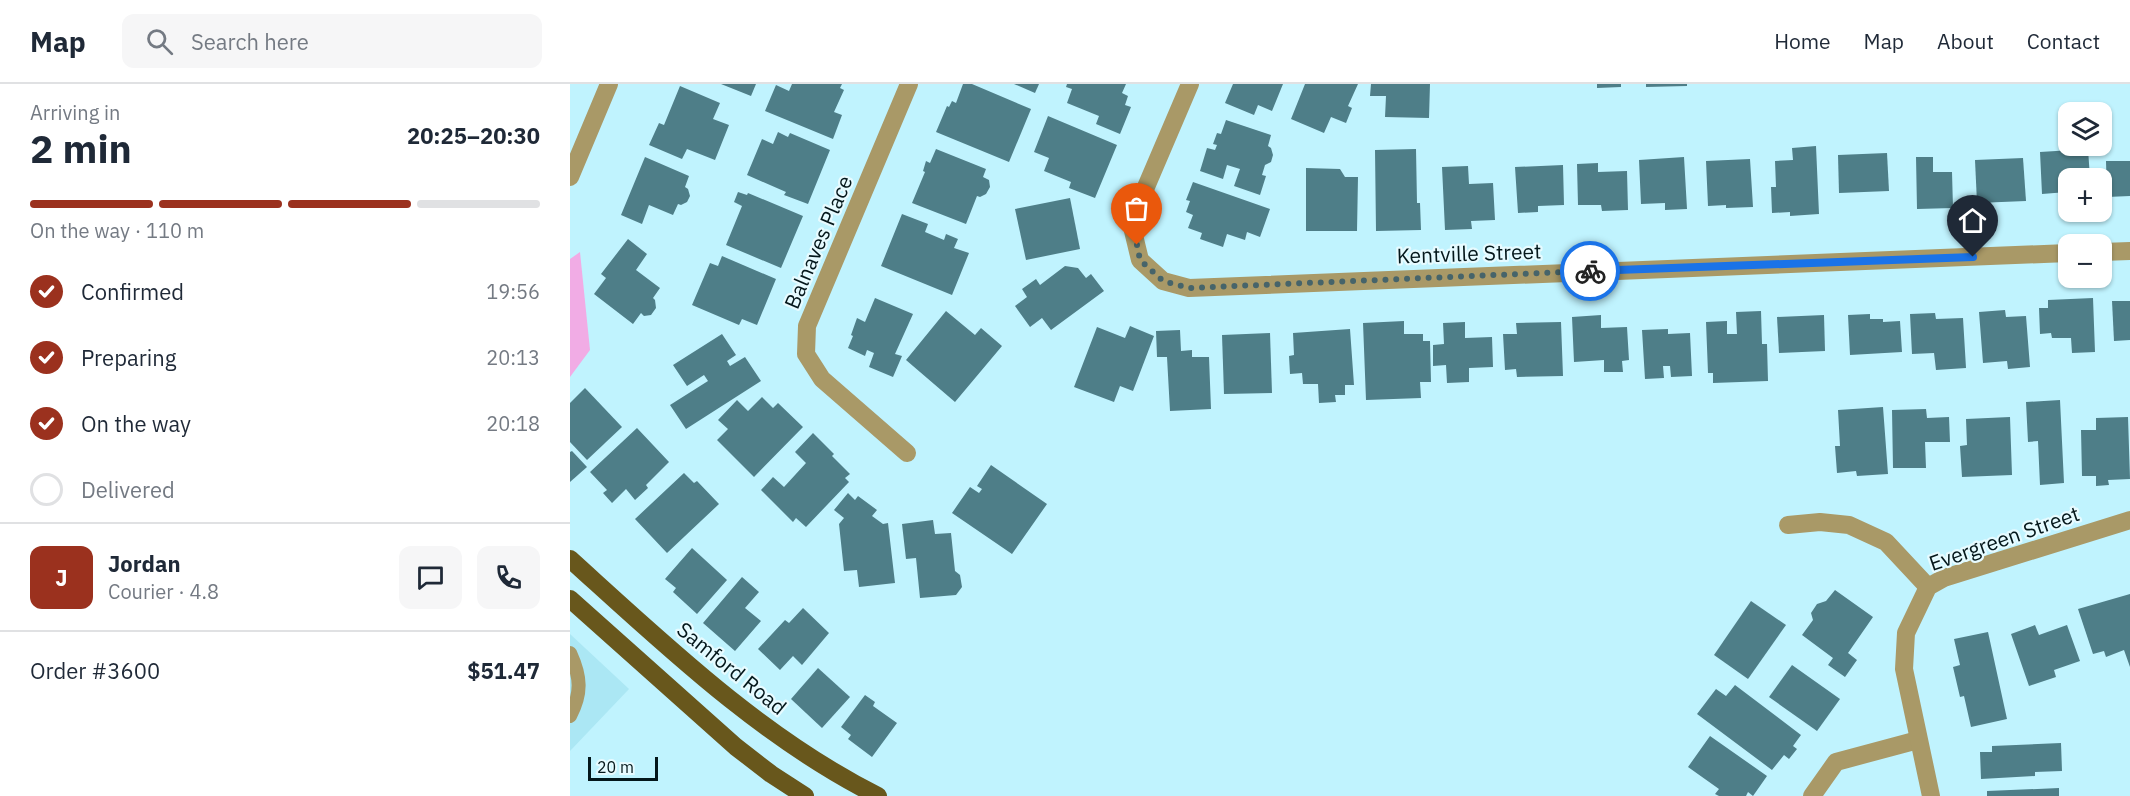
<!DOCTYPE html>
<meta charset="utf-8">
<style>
:root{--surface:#fff;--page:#f6f6f7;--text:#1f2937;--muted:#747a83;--line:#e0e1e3;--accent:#9b311e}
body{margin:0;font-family:"IBM Plex Sans",sans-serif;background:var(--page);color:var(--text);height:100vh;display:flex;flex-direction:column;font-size:22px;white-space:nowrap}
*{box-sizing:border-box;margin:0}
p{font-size:20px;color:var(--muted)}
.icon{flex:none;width:33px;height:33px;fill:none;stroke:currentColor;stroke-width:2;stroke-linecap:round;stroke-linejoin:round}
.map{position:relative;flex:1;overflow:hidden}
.panel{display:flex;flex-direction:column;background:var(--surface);width:570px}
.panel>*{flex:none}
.fabs{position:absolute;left:1488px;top:18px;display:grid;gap:12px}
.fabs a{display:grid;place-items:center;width:54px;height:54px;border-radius:12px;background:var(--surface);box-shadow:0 2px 4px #0004;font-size:30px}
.scale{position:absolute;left:18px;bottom:15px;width:70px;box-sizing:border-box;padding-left:6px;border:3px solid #04171b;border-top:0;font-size:16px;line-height:21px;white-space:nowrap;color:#04171b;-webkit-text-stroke:4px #e7fbff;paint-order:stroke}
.pin{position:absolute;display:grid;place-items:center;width:51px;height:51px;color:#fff;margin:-62px -26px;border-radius:50% 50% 50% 0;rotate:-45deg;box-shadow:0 0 6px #0007}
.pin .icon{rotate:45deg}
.courier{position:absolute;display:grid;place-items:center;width:60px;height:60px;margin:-30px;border:4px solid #1a73e8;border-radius:50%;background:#fff;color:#222;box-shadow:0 2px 8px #0007}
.summary em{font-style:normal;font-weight:700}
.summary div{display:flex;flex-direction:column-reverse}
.summary{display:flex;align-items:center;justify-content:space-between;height:102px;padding:0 30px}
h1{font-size:39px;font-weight:700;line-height:45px}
.bar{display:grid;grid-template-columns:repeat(4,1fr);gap:9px 6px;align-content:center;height:72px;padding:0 30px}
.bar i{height:8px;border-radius:4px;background:var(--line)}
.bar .current{background:var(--accent)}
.bar p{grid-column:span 4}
.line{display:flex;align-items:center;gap:15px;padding:0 30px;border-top:2px solid var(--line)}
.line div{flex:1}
.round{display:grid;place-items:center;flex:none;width:63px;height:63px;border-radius:12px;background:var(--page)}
ol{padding:0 30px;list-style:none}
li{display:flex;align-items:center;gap:18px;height:66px}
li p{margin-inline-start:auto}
li .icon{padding:6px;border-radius:50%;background:var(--accent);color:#fff;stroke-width:4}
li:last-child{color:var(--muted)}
li i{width:33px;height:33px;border:3px solid var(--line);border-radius:50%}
header{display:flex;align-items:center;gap:36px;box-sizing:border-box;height:84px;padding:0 30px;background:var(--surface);border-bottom:2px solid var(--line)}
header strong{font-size:28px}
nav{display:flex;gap:33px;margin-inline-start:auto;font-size:21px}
.search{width:420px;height:54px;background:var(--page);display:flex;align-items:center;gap:15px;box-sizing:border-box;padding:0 21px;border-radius:12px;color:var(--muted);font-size:22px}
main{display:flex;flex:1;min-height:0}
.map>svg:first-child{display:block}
.built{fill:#abe7f4}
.green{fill:#f1ace5}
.building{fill:#4e7e88}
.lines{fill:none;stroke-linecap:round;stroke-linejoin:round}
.lane{stroke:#a99967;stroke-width:14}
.street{stroke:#a99967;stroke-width:18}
.primary{stroke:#68571c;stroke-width:18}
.done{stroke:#46646a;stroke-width:6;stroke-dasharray:0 10.8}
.route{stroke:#1a73e8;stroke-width:8}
.labels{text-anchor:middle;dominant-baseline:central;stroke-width:4.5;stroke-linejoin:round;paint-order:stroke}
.street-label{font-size:21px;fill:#04171b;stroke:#e7fbff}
</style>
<header>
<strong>Map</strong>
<div class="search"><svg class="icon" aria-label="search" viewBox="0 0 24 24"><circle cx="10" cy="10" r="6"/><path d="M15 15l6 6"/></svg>Search here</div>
<nav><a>Home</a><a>Map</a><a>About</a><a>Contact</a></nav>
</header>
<main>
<section class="panel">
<div class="summary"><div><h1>2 min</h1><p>Arriving in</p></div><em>20:25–20:30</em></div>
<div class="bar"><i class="current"></i><i class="current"></i><i class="current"></i><i></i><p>On the way · 110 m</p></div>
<ol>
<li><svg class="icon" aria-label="check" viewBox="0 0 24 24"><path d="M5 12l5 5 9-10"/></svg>Confirmed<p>19:56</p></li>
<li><svg class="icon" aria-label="check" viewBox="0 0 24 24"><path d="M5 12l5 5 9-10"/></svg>Preparing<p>20:13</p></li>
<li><svg class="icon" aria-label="check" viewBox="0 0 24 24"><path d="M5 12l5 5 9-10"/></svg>On the way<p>20:18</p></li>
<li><i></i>Delivered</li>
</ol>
<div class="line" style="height:108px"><b class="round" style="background:var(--accent);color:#fff">J</b><div><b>Jordan</b><p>Courier · 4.8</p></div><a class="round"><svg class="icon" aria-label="chat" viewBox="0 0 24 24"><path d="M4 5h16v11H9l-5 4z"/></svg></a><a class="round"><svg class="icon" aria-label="phone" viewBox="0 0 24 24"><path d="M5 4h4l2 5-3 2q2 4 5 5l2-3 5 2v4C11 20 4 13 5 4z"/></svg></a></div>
<div class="line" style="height:78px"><div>Order #3600</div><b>$51.47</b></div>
</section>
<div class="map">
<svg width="1560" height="712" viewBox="0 0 1560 712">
<rect width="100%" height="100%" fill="#c0f3fe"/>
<polygon class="built" points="0,550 59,605 0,667"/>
<polygon class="green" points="10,168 20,266 0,293 0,175"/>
<g class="building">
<polygon points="151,0 186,0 181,12"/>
<polygon points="222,0 272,0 270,4 274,6 264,28 272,31 263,55 195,27 206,1 219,7"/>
<polygon points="393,0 402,0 461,25 439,78 366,48 377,22 379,23 382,17 386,19"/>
<polygon points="444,0 469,0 465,9"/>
<polygon points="497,0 556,0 552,9 558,12 555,21 561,23 550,50 526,40 529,32 497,19 502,5 496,3"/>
<polygon points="663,0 713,0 702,27 688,21 684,31 655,19"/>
<polygon points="735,0 788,0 778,22 782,24 776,39 761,33 754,49 721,35"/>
<polygon points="801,0 860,0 859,34 815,33 816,12 800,12"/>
<polygon points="1027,0 1051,0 1051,3 1027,4"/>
<polygon points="1076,0 1117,0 1117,2 1076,3"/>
<polygon points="110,2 150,19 143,35 159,41 145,76 117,65 112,75 79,61 89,39 94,41"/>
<polygon points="478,32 547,61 525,114 499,104 501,98 474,87 479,74 464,68"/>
<polygon points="656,36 701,51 698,62 701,64 703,71 701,78 695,81 692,91 696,92 690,111 664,102 670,85 657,81 653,95 630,87 637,64 645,66 647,61 643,60 647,49 651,50"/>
<polygon points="208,48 218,53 220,49 260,66 238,120 214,111 216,108 177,91 192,55 203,60"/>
<polygon points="1246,62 1249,130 1220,132 1220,128 1202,129 1201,103 1206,103 1205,77 1223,76 1222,64"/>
<polygon points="366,65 416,85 413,93 419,96 420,103 416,110 410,113 407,112 396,140 342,119 355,88 353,87 356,77 360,79"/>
<polygon points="846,65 847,119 850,119 851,146 806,147 805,66"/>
<polygon points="1518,65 1520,94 1498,94 1497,108 1472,110 1470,68"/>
<polygon points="1317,69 1319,107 1269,109 1268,71"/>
<polygon points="75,73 119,92 115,103 118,105 120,112 117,118 111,121 108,120 103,131 79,121 72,140 51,131"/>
<polygon points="1114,73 1117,125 1095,126 1095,119 1071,120 1069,76"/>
<polygon points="1346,73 1363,73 1363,88 1382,88 1383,124 1347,125"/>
<polygon points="1453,74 1456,117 1407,119 1405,76"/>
<polygon points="1180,75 1183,123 1156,124 1156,121 1138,122 1136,77"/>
<polygon points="1536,77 1560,77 1560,112 1537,113"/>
<polygon points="1028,79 1028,88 1057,87 1058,126 1032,127 1031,121 1008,121 1007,80"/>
<polygon points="993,81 994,121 968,122 968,128 948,129 945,83"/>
<polygon points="898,82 899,100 923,99 925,136 901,137 902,145 875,146 872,83"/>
<polygon points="736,84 770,85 775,93 788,93 787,147 736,147"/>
<polygon points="623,98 700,125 690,153 677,148 675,156 657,150 653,163 630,155 632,149 618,144 623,131 616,128 620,117 616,116"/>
<polygon points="168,108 177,111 178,109 233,132 211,184 156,161 172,122 164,118"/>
<polygon points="500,114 510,165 456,176 445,125"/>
<polygon points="332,130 358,140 355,148 374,156 376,150 388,155 384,164 399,169 382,211 311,182"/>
<polygon points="58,155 77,170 66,186 90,204 83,214 85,216 86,224 81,231 74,232 71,229 63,240 24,210 36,194 31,190"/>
<polygon points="152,172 206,195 187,241 172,235 169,241 122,221 140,179 148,182"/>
<polygon points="495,182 508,184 516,194 521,190 534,207 481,246 472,234 460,243 445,222 457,213 452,205 466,195 470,201"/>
<polygon points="305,214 343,230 325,270 332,272 323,293 299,283 304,269 297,266 295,272 278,264 283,252 281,251 287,234 295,238"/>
<polygon points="1523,214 1525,268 1502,269 1501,254 1482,254 1481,249 1470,250 1469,224 1478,224 1478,216"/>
<polygon points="1542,217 1560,217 1560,256 1544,257"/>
<polygon points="1435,226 1436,233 1456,232 1460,283 1438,285 1437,277 1413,279 1409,228"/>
<polygon points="376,227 405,251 411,244 432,262 385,318 336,276"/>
<polygon points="1191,227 1192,260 1197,260 1198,297 1143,299 1143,289 1138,289 1136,238 1157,237 1157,250 1167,250 1166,228"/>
<polygon points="1365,229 1366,235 1393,234 1396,284 1366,286 1364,269 1342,270 1340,230"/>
<polygon points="1300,230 1300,235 1313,235 1313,238 1330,237 1332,268 1280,271 1278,231"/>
<polygon points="1031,231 1031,244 1057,243 1059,276 1052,277 1053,288 1034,288 1034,276 1004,278 1002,233"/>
<polygon points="1254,231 1255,267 1209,269 1207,233"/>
<polygon points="834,237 834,250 853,250 853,257 860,257 861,298 850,298 851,314 796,316 793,239"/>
<polygon points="895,238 895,254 922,253 923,283 899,284 899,298 877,299 876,281 863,282 863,261 874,260 873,239"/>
<polygon points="991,238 993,292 947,293 946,285 935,286 933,250 947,250 946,239"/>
<polygon points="560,242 584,252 563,307 550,302 544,318 504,303 527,243 555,254"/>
<polygon points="780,245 784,301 775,301 775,311 765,311 766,318 749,319 748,300 733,300 732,289 720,290 719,272 724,271 723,249"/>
<polygon points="1098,245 1098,250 1120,249 1122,292 1101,293 1100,282 1093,282 1094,294 1075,295 1072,246"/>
<polygon points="610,246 611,267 622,266 622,273 639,273 641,325 600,327 597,273 587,273 586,247"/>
<polygon points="700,249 702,309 654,310 652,251"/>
<polygon points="152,250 166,271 157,277 160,282 175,273 191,297 116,345 100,321 138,297 134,291 117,302 103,281"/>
<polygon points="15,304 52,343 17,376 0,358 0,319"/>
<polygon points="192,313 203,324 208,319 233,343 184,393 147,356 158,345 148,336 167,316 178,327"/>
<polygon points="1490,316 1494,399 1470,401 1468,357 1458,358 1456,318"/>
<polygon points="1313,323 1318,390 1287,392 1286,387 1267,389 1265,362 1270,362 1268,326"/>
<polygon points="1356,325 1357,334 1379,333 1380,358 1355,358 1356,384 1323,384 1322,326"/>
<polygon points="1440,333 1442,391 1392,393 1390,362 1397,361 1396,335"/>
<polygon points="1558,333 1560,395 1538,396 1539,401 1526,402 1526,392 1512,392 1511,346 1526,346 1526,334"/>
<polygon points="67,344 99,378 76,401 78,404 65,416 56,405 42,419 33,409 37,406 20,388"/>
<polygon points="243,349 264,370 262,372 280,390 275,394 279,398 236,443 226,434 223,438 191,406 203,393 214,403 236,379 225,368"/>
<polygon points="2,367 17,383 0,398 0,368"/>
<polygon points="421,381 477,420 442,470 382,429 400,403 409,409 412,405 407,402"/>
<polygon points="114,389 124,399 127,397 149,420 97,469 65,435"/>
<polygon points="278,409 285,416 288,412 307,426 302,432 313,440 318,439 325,499 289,503 287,486 274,487 269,440 274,434 264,426"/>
<polygon points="363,436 365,450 381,449 385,487 390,491 392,503 386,511 350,514 346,474 336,475 332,440"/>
<polygon points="122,464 157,496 127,530 103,508 106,504 95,495"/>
<polygon points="172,493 189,508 175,524 191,537 165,567 133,539"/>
<polygon points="1265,506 1303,533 1278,569 1287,576 1275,593 1258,581 1263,574 1232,551 1243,536 1241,529 1247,520 1256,517"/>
<polygon points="1560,510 1560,583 1554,566 1536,573 1534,567 1523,570 1508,525"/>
<polygon points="1181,517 1216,541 1178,595 1144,571"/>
<polygon points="233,524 259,549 232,581 223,572 210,586 188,565 215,536 219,539"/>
<polygon points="1465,541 1469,551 1497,541 1510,577 1484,586 1486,593 1459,602 1441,550"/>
<polygon points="1418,548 1437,635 1401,643 1394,612 1390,613 1383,583 1390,581 1384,555"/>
<polygon points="1222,581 1270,615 1247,647 1199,613"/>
<polygon points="248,584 280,613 252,644 221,615"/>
<polygon points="1165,601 1231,651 1223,662 1227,665 1219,675 1214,671 1202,686 1127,630 1146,605 1156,612"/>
<polygon points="295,611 305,618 303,622 327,639 302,673 278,655 281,651 271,643"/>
<polygon points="1140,652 1197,692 1183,712 1178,708 1176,712 1149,712 1145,710 1149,705 1118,683"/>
<polygon points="1491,659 1492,687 1465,688 1465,692 1411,695 1410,668 1422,668 1422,662"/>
<polygon points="1489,704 1489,712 1417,712 1417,707"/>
</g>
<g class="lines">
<path class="lane" d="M0,569C11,593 12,609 0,632"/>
<g class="street">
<polyline points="620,0 570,117 563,147 570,176 593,197 619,204 1498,169"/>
<polyline points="0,93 39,0"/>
<polyline points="1532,168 1560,167"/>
<polyline points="337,369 252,295 236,270 237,242 339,0"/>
<polyline points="1218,441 1250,438 1279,441 1316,458 1358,503"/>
<polyline points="1242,712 1266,678 1348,656"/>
<polyline points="1361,712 1334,585 1336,549 1358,503 1374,494 1560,436"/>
</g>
<g class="primary">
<path d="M0,475C95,561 192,654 308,712"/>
<polyline points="0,515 166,663 201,690 235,712"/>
</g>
</g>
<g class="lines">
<polyline class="done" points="567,161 570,176 593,197 619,204 1020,187"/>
<polyline class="route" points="1020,187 1403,173"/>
</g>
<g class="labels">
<g class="street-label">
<text transform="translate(248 158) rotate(-67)">Balnaves Place</text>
<text transform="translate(899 169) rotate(-2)">Kentville Street</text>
<text transform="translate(1434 454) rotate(-19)">Evergreen Street</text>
<text transform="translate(162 584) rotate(39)">Samford Road</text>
</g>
</g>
</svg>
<div class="fabs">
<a><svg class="icon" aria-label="layers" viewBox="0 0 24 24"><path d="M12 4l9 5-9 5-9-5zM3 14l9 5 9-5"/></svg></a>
<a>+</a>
<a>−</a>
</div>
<div class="scale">20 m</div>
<div class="pin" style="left:567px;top:161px;background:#ea580c"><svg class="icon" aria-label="bag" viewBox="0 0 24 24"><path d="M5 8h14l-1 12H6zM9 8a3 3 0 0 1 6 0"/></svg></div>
<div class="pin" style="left:1403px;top:173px;background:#1f2937"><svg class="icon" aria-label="home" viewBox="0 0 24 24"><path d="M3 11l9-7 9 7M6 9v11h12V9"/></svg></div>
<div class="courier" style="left:1020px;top:187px"><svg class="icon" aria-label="bike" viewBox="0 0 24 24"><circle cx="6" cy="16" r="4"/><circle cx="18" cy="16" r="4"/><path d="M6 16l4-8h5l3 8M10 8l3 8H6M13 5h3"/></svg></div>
</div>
</main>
